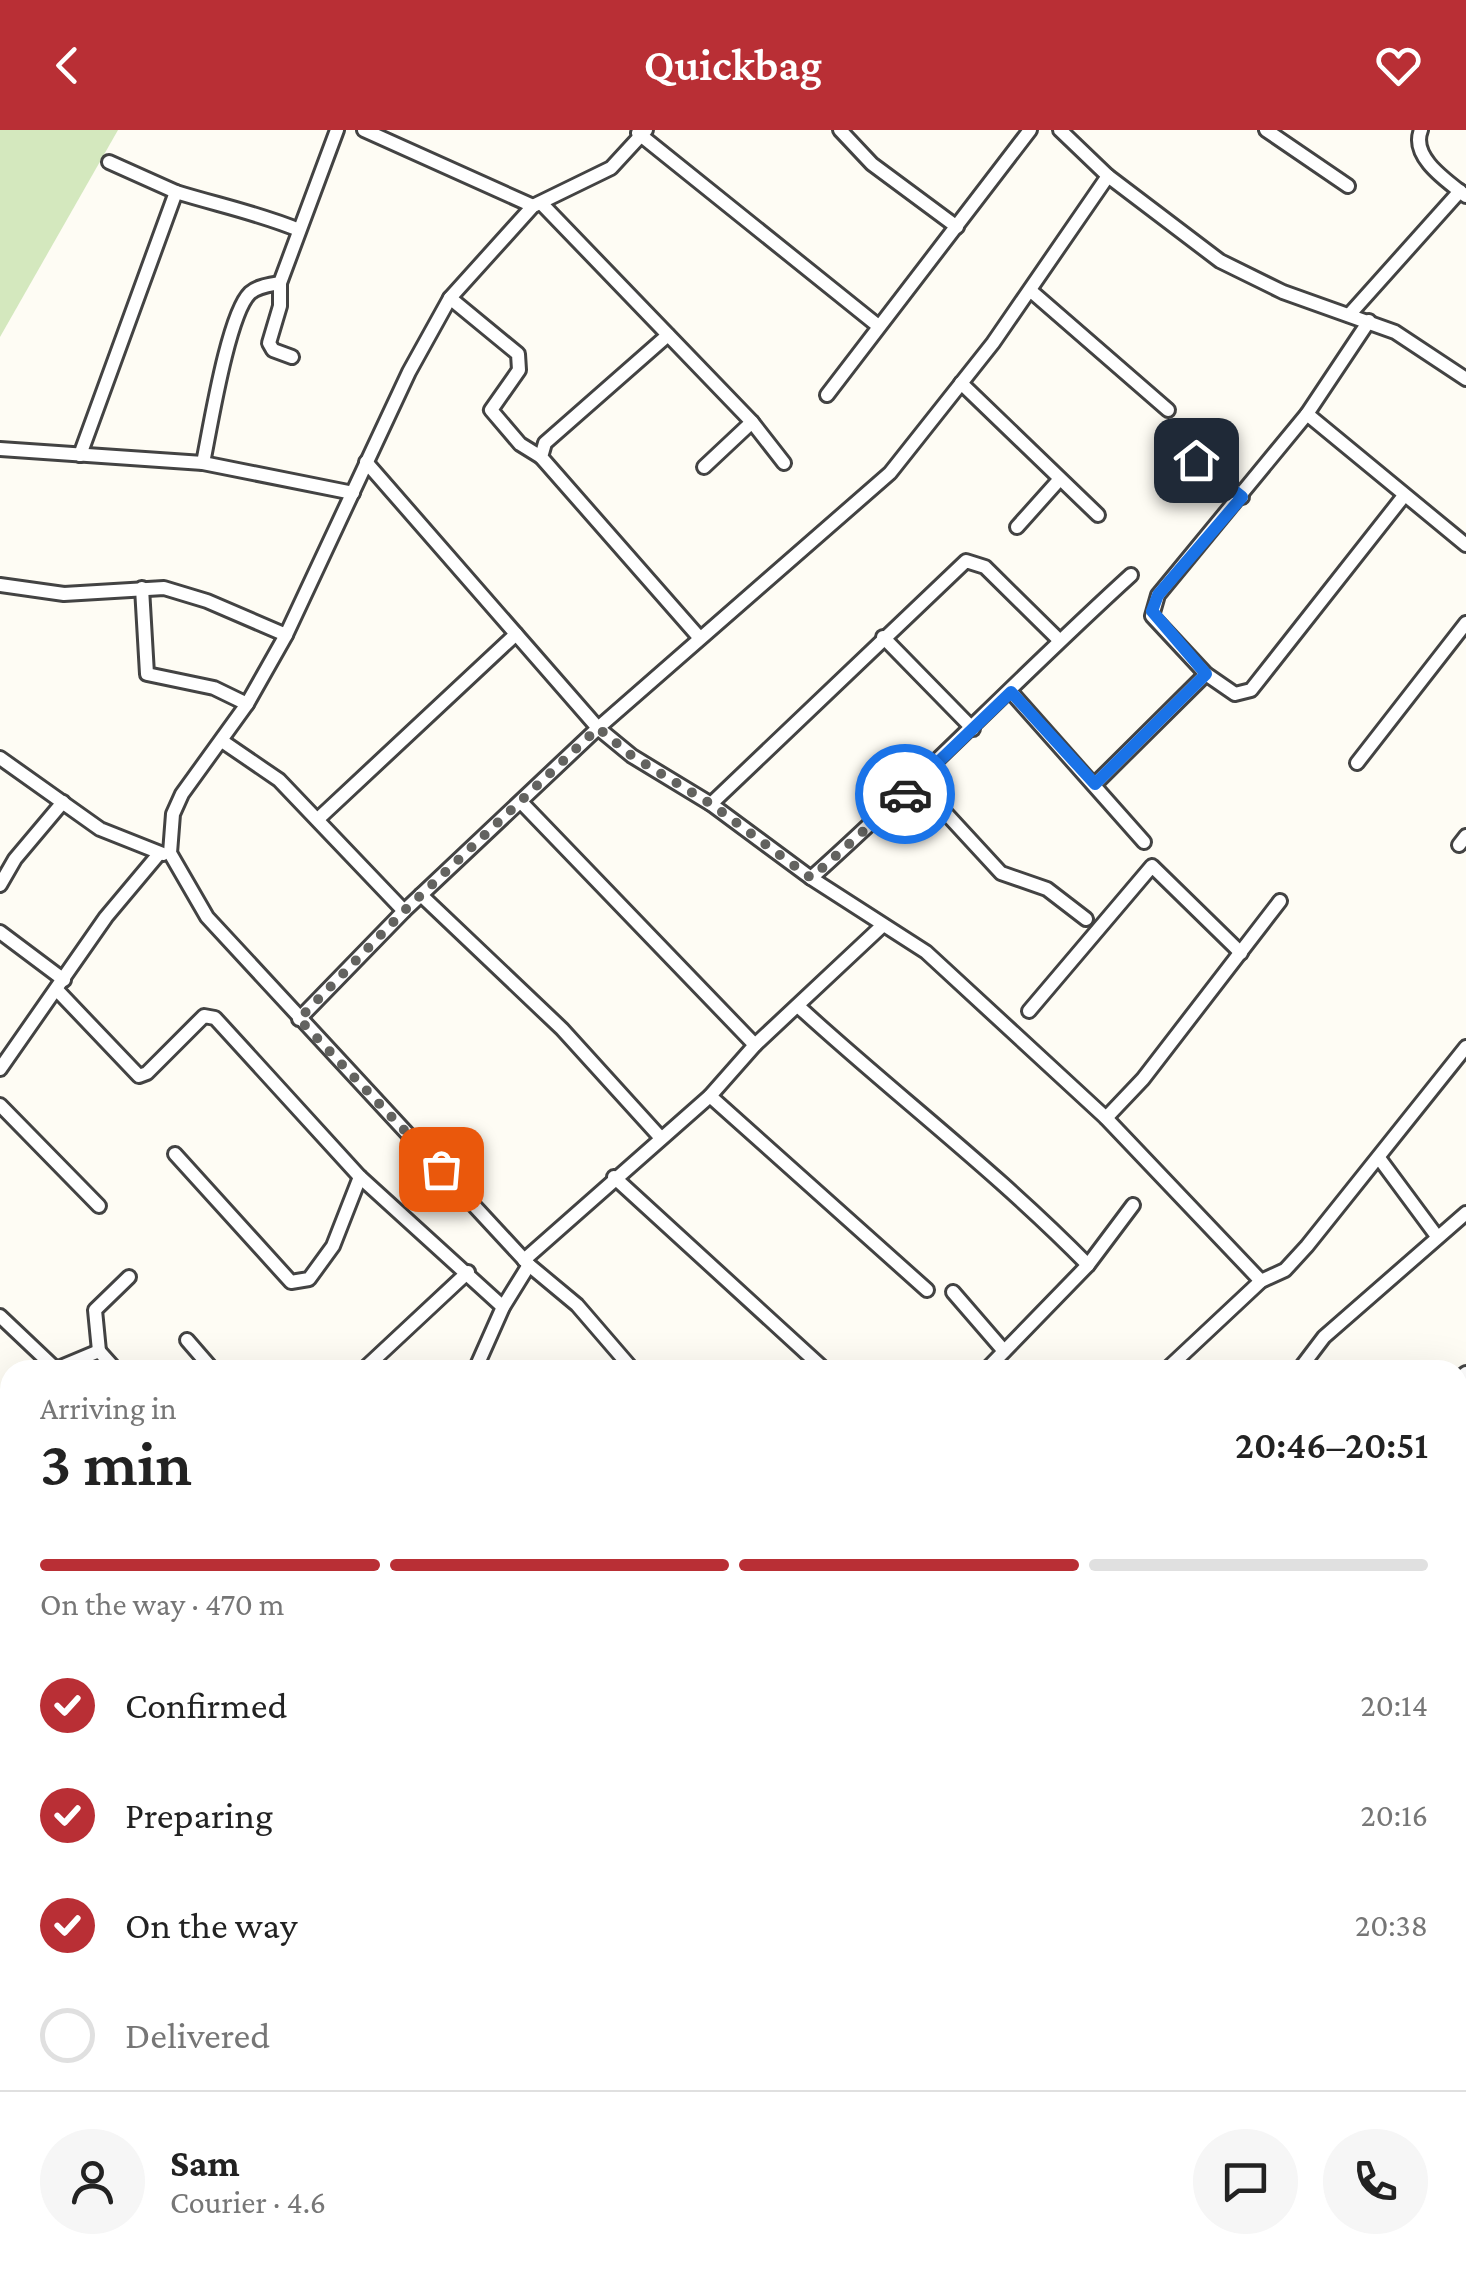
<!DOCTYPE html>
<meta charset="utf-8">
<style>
:root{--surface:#fff;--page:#f6f6f6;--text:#222;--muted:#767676;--line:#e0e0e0;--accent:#b92f35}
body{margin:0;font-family:"Crimson Pro",serif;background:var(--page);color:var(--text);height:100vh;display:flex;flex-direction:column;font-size:38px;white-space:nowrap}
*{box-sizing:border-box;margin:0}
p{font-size:32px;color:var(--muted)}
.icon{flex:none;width:55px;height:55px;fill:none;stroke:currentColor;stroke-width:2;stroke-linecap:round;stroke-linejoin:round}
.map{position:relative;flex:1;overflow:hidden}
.drawer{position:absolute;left:0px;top:1230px;width:1468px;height:932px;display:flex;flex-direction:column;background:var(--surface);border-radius:30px 30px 0 0;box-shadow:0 10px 40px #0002}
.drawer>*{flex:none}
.pin{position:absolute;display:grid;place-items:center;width:85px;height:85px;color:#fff;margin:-42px;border-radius:20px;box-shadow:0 5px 15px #0006}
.courier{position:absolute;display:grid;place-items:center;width:100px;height:100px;margin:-50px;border:8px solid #1a73e8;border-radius:50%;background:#fff;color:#222;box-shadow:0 2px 12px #0007}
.head em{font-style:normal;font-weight:600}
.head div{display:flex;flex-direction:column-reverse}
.head{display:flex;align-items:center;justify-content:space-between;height:170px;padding:0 40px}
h1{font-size:65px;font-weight:600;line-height:75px}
.bar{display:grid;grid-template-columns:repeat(4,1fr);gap:15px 10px;align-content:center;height:120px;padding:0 40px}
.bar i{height:12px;border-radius:8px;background:var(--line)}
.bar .current{background:var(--accent)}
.bar p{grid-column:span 4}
.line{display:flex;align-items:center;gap:25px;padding:0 40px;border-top:2px solid var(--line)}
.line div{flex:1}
.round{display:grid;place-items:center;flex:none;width:105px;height:105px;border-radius:52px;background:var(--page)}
ol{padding:0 40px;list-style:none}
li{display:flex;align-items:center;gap:30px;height:110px}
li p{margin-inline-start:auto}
li .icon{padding:10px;border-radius:50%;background:var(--accent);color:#fff;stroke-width:4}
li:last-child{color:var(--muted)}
li i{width:55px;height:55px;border:5px solid var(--line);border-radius:50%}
header{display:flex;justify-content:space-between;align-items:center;height:130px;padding:0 40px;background:var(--accent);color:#fff;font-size:45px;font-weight:600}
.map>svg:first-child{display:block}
.green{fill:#d4e8be}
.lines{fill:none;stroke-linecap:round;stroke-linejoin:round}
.minor-casing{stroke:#434343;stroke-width:18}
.minor{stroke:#fff;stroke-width:12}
.done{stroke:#636360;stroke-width:10;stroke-dasharray:0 18}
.route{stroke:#1a73e8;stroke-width:12}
</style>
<header><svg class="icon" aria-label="back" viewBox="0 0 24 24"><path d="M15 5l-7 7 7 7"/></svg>Quickbag<svg class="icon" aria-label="heart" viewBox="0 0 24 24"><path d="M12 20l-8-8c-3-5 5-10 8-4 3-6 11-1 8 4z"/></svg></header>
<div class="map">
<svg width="1466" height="2161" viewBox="0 0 1466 2161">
<rect width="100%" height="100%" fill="#fefcf4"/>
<polygon class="green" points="0,0 118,0 0,207"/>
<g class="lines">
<g class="minor-casing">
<g id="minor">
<polyline points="364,0 533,76"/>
<polyline points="840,0 872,34 957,97"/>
<polyline points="1060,0 1108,46 1220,131 1283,162 1395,202 1466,249"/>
<polyline points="1266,0 1348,56"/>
<path d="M1421,0C1410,27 1447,51 1466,66"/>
<polyline points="638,3 877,195"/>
<polyline points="109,32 176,62"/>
<polyline points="541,73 752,292 784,333"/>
<polyline points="280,153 280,176 269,213 273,220 292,227"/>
<polyline points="1031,161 1168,280"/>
<polyline points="450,168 518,224 519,240 491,280 520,314 541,327"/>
<polyline points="1349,185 1460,61"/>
<polyline points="1369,191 1307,284 1158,465 1152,486 1206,544 1235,564 1251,560 1403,367"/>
<polyline points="668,205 545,313 541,327 698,506"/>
<polyline points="961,253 1098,385"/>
<polyline points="827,265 1030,0"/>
<polyline points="1307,284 1466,415"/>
<polyline points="1173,311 1242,367"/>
<polyline points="0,319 203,333 353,363"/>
<path d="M80,325L176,62C218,75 258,83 299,100"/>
<polyline points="366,332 598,598 632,626 711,674 811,748 926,822 1106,988 1261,1151"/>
<path d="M203,333C210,299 228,184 250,163C258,156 270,155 280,153L337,0"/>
<polyline points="704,337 752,292"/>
<polyline points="1017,397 1059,350"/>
<polyline points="0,455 64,464 164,458 207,471 286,505"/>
<polyline points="142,458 147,544 214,558 247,574"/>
<polyline points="883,507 973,599"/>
<polyline points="1011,562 1144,712"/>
<polyline points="222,611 279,650 404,781"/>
<polyline points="0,628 100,699 163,724"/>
<polyline points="1357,633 1466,493"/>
<polyline points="918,653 1001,743 1047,759 1086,789"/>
<polyline points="1095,654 1206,544"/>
<polyline points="521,672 755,915"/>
<polyline points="711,674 966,431 985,437 1059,510"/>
<polyline points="318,689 516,504"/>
<polyline points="1459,715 1466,706"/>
<path d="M811,748C921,650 1022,544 1131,445"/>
<polyline points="0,755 15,729 63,672"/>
<polyline points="421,765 562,899 660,1007"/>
<polyline points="0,802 64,850"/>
<polyline points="57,860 139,946 147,943 204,886 215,888 360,1047 503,1177"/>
<path d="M799,877C894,964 997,1042 1088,1135"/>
<polyline points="1029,881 1152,736 1241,823"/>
<polyline points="299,889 404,781 598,598 890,343 993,213 1108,46"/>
<polyline points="0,939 106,787 158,725"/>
<polyline points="710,966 927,1160"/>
<polyline points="0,975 99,1076"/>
<polyline points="1106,988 1143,949 1280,771"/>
<polyline points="175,1024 291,1152 309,1149 333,1116 360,1047"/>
<polyline points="1379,1028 1436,1105"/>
<polyline points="614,1047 825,1240"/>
<polyline points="524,1130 710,966 755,915 882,796"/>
<polyline points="953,1162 1004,1221"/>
<polyline points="0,1186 57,1240"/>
<polyline points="187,1210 213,1240"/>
<polyline points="99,1221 95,1180 129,1147"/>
<polyline points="56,1239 99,1221 116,1240"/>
<polyline points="363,1240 468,1142"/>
<polyline points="475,1240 503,1177 529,1135"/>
<polyline points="633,1240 577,1175 529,1135 207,787 170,723 173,684 182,664 247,574 286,505 409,242 450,168 533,76 611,38 646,0"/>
<polyline points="986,1240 1088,1135 1133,1075"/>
<polyline points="1166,1240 1261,1151 1285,1140 1307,1116 1466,917"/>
<polyline points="1299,1240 1324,1207 1466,1083"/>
<polyline points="1458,1249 1466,1243"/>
<polyline points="1458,1315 1466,1328"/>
<polyline points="0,1354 10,1345"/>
<polyline points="0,1478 10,1486"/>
<polyline points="0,1563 10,1558"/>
<polyline points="1458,1662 1466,1672"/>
<polyline points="0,1711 10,1706"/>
<polyline points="1458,1733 1466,1741"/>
<polyline points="0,1843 10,1841"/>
<polyline points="1458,1857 1466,1849"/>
<polyline points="1458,1912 1466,1919"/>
<polyline points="0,1944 10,1935"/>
<polyline points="0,2026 10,2036"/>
<polyline points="1458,2033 1466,2041"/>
<polyline points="121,2152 128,2161"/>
<polyline points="279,2152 285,2161 292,2152"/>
<polyline points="437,2152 445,2161"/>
<polyline points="733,2152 739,2161"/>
<polyline points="863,2152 872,2161"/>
<polyline points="1046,2152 1056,2161"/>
<polyline points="1153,2152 1162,2161"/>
<polyline points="1377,2152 1386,2161"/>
<polyline points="585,2161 594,2152"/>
<polyline points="776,2161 782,2152"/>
</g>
</g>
<use href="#minor" class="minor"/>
</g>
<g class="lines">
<polyline class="done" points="441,1039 299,889 404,781 598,598 632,626 711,674 811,748 905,664"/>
<polyline class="route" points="905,664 1011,562 1095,654 1206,544 1152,481 1158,465 1242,367 1196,330"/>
</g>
</svg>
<div class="pin" style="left:441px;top:1039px;background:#ea580c"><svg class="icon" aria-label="bag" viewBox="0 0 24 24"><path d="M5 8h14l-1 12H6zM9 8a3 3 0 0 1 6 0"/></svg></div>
<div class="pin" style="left:1196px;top:330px;background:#1f2937"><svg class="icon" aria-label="home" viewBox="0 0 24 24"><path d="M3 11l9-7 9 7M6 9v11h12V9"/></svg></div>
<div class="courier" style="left:905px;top:664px"><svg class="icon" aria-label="car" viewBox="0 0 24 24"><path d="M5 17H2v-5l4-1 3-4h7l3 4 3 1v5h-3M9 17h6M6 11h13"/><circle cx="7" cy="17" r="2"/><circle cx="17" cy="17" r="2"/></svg></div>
<section class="drawer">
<div class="head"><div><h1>3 min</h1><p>Arriving in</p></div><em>20:46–20:51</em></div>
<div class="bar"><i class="current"></i><i class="current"></i><i class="current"></i><i></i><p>On the way · 470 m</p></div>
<ol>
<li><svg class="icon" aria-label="check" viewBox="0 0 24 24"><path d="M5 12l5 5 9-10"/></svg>Confirmed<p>20:14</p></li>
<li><svg class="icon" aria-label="check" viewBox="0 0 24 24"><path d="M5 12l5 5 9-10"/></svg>Preparing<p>20:16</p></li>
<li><svg class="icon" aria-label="check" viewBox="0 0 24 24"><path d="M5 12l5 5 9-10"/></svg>On the way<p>20:38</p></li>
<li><i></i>Delivered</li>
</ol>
<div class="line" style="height:180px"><a class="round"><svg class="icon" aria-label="person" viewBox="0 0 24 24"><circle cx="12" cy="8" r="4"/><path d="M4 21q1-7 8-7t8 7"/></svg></a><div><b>Sam</b><p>Courier · 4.6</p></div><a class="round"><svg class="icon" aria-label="chat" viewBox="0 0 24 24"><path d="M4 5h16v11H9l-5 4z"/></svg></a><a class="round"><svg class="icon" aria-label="phone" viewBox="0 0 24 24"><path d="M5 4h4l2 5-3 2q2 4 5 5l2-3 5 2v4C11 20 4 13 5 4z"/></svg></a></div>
</section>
</div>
